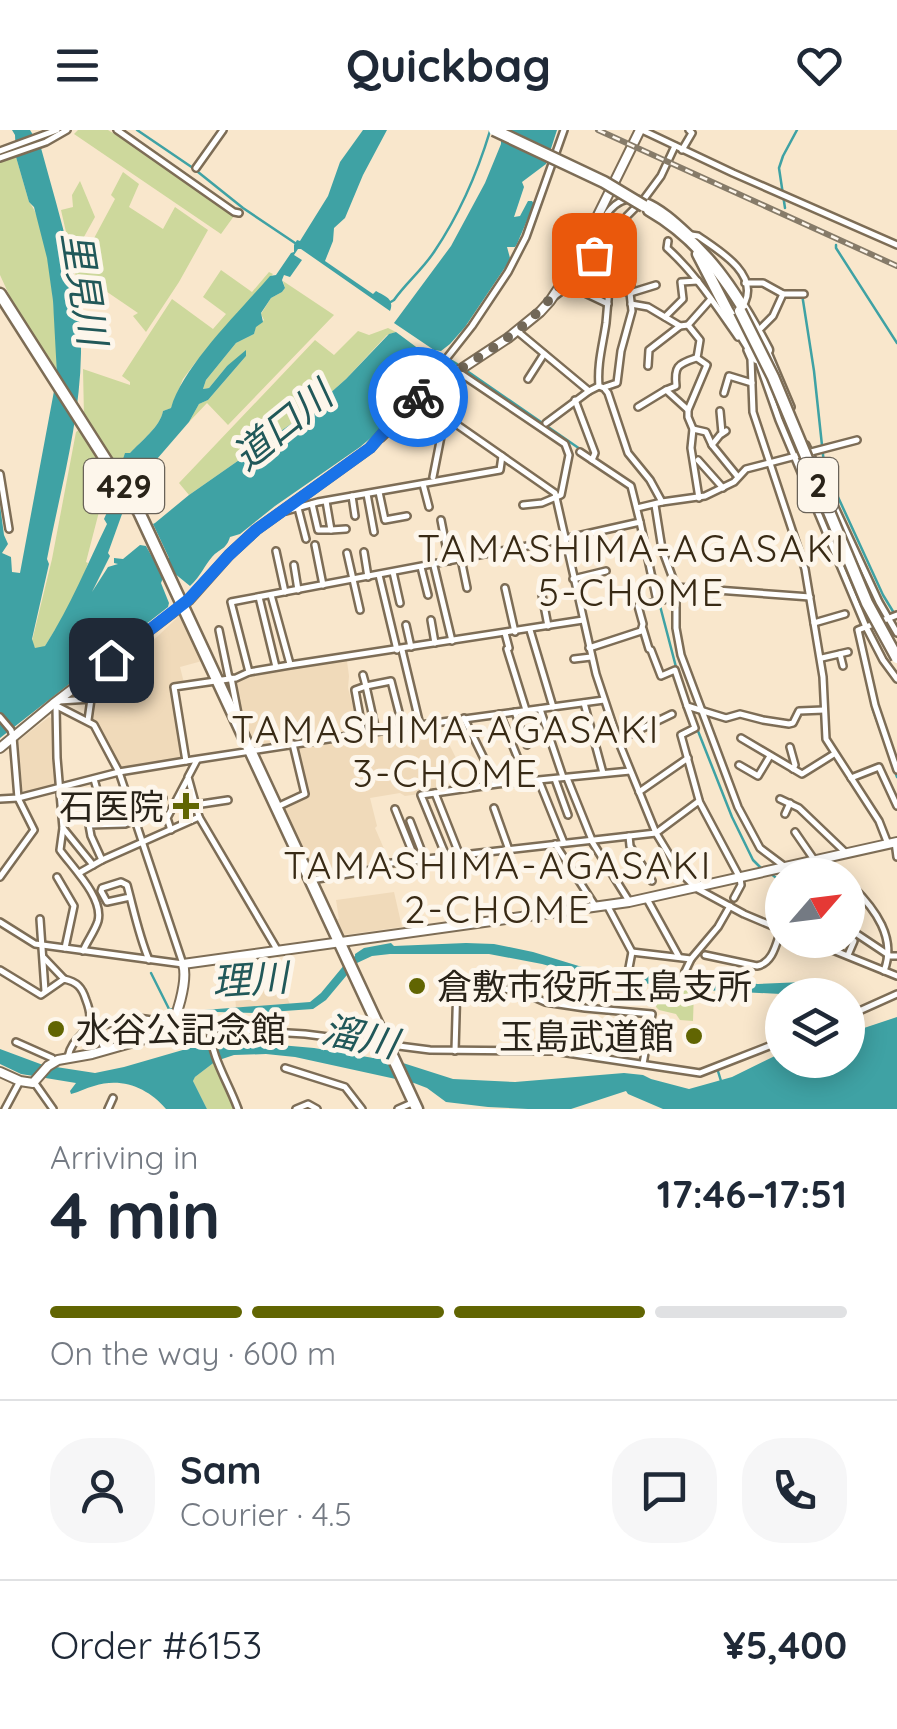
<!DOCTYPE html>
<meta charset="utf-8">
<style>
:root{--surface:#fff;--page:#f6f6f7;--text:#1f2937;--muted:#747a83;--line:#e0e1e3;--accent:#616502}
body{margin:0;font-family:Quicksand,"Noto Sans JP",sans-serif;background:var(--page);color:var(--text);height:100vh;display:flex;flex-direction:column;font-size:38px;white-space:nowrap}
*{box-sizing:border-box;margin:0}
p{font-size:32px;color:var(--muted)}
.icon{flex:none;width:55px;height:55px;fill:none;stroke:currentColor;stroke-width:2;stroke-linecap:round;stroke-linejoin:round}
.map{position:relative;height:979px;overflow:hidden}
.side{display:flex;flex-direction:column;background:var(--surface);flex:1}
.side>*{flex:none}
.needle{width:65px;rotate:62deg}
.tools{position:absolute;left:765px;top:728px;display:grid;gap:20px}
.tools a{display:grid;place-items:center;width:100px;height:100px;border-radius:50%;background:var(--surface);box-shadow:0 5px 25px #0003;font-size:50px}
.pin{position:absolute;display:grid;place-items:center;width:85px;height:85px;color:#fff;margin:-42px;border-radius:20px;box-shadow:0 5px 15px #0006}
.courier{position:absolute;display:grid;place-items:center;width:100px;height:100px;margin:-50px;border:8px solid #1a73e8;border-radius:50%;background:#fff;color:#222;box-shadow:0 2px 12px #0007}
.head em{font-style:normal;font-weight:700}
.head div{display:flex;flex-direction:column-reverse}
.head{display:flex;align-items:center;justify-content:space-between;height:170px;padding:0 50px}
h1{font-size:65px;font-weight:700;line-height:75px}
.bar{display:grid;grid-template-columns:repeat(4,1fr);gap:15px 10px;align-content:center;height:120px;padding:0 50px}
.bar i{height:12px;border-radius:8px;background:var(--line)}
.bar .active{background:var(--accent)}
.bar p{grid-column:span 4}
.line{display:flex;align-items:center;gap:25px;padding:0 50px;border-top:2px solid var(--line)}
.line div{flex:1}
.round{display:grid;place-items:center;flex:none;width:105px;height:105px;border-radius:40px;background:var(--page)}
header{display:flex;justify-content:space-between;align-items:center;height:130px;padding:0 50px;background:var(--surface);font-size:45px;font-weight:700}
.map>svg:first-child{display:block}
.built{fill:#f0daba}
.green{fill:#cdd89c}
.water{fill:#3fa2a4}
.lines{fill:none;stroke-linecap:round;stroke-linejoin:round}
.stream{stroke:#3fa2a4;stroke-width:2.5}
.minor-casing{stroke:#7d6d56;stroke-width:10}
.major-casing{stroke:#7d6d56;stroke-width:12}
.highway-casing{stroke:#7d6d56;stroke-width:15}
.minor{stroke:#fff;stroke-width:5}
.major{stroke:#fff;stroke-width:8}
.highway{stroke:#fff;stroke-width:10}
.rail-casing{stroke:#867b69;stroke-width:6}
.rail{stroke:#fdf6eb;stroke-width:2.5;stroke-dasharray:8;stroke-linecap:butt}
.highway-bridge-casing{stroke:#7d6d56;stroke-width:15;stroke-linecap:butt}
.highway-bridge{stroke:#fff;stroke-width:10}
.done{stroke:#726858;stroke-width:10;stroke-dasharray:0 18}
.route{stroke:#1a73e8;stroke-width:12}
.poi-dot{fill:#616502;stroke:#fdf6eb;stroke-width:4}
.labels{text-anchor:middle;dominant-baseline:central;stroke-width:10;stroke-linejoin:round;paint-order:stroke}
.shield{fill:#fdf6eb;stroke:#696258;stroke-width:2.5}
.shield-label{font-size:32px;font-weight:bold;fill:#292319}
.poi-label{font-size:35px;fill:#292319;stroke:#fdf6eb;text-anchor:end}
.water-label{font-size:38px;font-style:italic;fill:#215859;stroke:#fdf6eb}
.neighbourhood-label{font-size:38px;letter-spacing:2.5px;fill:#382a15;stroke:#fdf6eb}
</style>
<header><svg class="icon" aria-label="menu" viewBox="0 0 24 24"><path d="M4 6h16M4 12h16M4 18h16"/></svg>Quickbag<svg class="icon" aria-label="heart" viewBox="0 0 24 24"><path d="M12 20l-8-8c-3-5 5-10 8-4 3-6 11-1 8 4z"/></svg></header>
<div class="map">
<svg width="897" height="979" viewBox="0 0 897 979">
<rect width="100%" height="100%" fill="#f9e7cc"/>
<g class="built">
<polygon points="179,486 182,487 202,531 180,537 184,553 173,556 184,629 121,639 101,600 90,588 99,548 141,522"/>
<polygon points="347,531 349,546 348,558 360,602 258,618 244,595 237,552 240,548 254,543 323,532"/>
<polygon points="49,587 53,589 57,657 23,665 18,611"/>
<polygon points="399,601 408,617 429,606 431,608 443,602 459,634 446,641 456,659 405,666 400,663 370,668 377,696 375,698 388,728 372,736 316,745 283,677 307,665 295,616"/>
<polygon points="394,762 402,797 344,805 337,789 339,789 336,770"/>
<polygon points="259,837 271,860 282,857 290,874 236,878 235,865 248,859 251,855 246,845"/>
</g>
<g class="green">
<polygon points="78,0 108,0 159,32 158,34 234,86 221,104 74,4"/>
<path d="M16,27L29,72C51,97 57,208 57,245L17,182L0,145V32Z"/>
<polygon points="123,42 139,54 129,77 163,99 175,77 208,100 179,152 146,202 133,186 138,183 91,151 86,155 78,155 61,80 73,77 72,65 80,51 95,87 80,114 84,127 115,69 111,65"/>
<path d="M221,140L252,162L269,142L273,144L195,233L183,249L171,278L163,281C160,297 141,311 130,323H127L125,343L130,357L84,287L83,239L130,255V252L122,246L172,169L213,199L226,184L203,167Z"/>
<polygon points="283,151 334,185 228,295 207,273 189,292 199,274 208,270 246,226 227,236 209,258 203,259 206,250 236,213 254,204 256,196 264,190 261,184 271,168 282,162 285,158"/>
<polygon points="388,198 396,202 387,205 346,249 311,280 189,365 179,353 315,210 334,225 358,201 369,205"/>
<path d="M80,299L115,350L108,347L86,432L88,433C79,464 61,490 45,516L39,519L35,518L32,511L52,429L76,302Z"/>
<polygon points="652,854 694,861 693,891 680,890 676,884 659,880 656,877 657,868 651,867"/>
<polygon points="216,931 217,940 236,979 207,979 193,951 195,947"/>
</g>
<g class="water">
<path d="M12,0H30L41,18C59,85 82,153 81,223C80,292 60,361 47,429L49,434L32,509L35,518L45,516C71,475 87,435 107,394L104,389L108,380V370H114L120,365L124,369L130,357C130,353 125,333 123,329L125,323H130C141,311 160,297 163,281L171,278C183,236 240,181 270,146L276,145L291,123L294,122V115L297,110L300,111L328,66L340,32L363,0H387L363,45L345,88L334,98L333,111L325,131L373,164L376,161C384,166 395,168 390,181L301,119H298L294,125L302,130L290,147L284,145L282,150L285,158L282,162L271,168L261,183L263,192L256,197L254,204L236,213L206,250L203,259L209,258L227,236L246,220V226L208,270L199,274L189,292L157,329L143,340L139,356L131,359L108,423L110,426L92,462L108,437L118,434L114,433V428L123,429L140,415L146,416L156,434L169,428L153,394L155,393L189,365L311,280L346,249L389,204L396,202L435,231C431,240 422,244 417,253L420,255L379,301L360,317L275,376L240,404L230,407C226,420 220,418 212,427C204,436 201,446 190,456L174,443L163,448L161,453L169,473L168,477L0,608V375L4,405L8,414L2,423L11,427L12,442L20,443L57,245L53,171L47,128L34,77L29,72L16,27L15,5Z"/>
<polygon points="501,0 557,0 546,34 522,52 524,57 514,87 520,86 528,71 532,71 534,74 517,114 515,117 507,117 510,128 508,133 465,197 450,214 441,221 434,220 394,193 451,116 485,53 501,14"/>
<polygon points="391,813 394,816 466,813 494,814 533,822 582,837 682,851 699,849 758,854 827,851 834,853 839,863 800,865 684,859 653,855 650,878 650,854 578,844 542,834 489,824 390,824 372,826 357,833 326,870 313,879 255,883 217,882 193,886 189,889 191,881 310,872 321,863 345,834 355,826 355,824 364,818"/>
<path d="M897,887V979H663L628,964L626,961L571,979H528L488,977L446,972L427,958L414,953L295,927L266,924L234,925L216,931L195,947L193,951L207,979H166C148,958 122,947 94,956C86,958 79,962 71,964L70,961L76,953L21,944L0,934V919L43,935L95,943L124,937L200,915L236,912V909H256L257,913L314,918L403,933L453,949L515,952L624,943L643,945L651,949L689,959L732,947L781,923H782V930H848V905L852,906L864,898Z"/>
</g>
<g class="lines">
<g class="stream">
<polyline points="137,0 193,38 219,0"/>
<polyline points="193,38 243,78 298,115"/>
<polyline points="785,78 779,38 783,26 797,0"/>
<polyline points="836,115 836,118 897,213"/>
<polyline points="802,164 814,241 824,334 835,361"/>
<path d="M389,173L394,170C406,153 422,140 434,122C459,85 477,44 490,1"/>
<polyline points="452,231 457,234"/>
<polyline points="467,241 580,319"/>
<polyline points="632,355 639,376"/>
<polyline points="838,367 883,465 897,488"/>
<polyline points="659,472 676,537"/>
<polyline points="856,504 873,580 897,647"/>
<polyline points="696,596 732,687 753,730 761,738"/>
<polyline points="771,744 782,752"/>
<polyline points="151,843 169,879 191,883"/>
<polyline points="880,869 897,861"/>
<polyline points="770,913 782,908"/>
<polyline points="717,938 721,951"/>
</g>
<g class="minor-casing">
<g id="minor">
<polyline points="117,0 234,82 239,83"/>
<polyline points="642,0 733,43 897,115"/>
<polyline points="682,20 692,3 689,0"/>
<polyline points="0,21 57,0"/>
<polyline points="0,28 46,12 67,0"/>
<polyline points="196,38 223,0"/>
<path d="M605,91C610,125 610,158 606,193C603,214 597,234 599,256L604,258L608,263L628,323L650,350L662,372"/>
<path d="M691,105L698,106C718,120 758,143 745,172"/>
<path d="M668,111L667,118C696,144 716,176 738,207"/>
<path d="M580,123L586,127L593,125C600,115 595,105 601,94C626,43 665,81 692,106"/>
<polyline points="745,153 763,153 783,164"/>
<polyline points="570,156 608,174"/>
<polyline points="555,166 582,146 630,163 656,155"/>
<polyline points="631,174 648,177 680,196"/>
<polyline points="665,187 683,169 681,152 698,151"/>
<polyline points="761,198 773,186 783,164 804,164"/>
<polyline points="517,201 589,261 599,256"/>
<polyline points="747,220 751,229 753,282 805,439 823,547 826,609 879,691 888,714"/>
<polyline points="767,220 791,277"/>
<polyline points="758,230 779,290 866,497 883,530 897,549"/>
<polyline points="648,236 649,220 680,196 688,195"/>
<polyline points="457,241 565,314 569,325 561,365 542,373 523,375"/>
<polyline points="528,249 544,224"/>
<polyline points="433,256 435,243 472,196 508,142 526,107 564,0"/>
<polyline points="605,257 617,253 621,221 632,181 630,163 632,145 623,125 620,100 627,86 644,69 661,46 675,16"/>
<polyline points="724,263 729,246 752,253"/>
<polyline points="575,270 595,323 592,330"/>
<polyline points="638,277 666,260"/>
<path d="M688,280L666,260L676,256C674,237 677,234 696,228"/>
<polyline points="720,281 722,303"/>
<polyline points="546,293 589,261"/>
<polyline points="693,299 706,302 712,315"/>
<polyline points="726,301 720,305 712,315 738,347"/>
<polyline points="381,308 419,272 423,271 555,363 596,544 618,610 656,703 679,741 696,758 744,784 782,800"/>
<polyline points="806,315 879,472 897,503"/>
<polyline points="698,330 723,358"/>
<polyline points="0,344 9,399"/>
<polyline points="433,347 445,286"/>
<polyline points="423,354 429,377"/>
<polyline points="379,362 385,390 407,386"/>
<polyline points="367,364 374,402"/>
<polyline points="352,366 355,386"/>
<polyline points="699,368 691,318 693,299 688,287 688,280 707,235 697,228 700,210 688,195 711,169"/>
<polyline points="312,374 318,400 331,400 326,371"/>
<polyline points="655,375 662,419 676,457 676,498 681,525 738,677 760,718 796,745"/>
<polyline points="298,378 306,409"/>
<polyline points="637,378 662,372 705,366 734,352 746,339 857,310"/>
<polyline points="286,381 318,372 500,340 502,326"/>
<polyline points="441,390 449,431"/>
<polyline points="640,392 657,471"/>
<polyline points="331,400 346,399"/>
<polyline points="315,415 323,455"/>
<polyline points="276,421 285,462"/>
<polyline points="364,422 368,447"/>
<polyline points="347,423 360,480"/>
<polyline points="461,429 467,458"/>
<polyline points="294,435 298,460"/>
<polyline points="434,436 452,511"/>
<polyline points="421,437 428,465"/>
<polyline points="393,442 400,473"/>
<polyline points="379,445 397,520"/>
<polyline points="573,449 606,441"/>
<polyline points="676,457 810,467"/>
<polyline points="505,458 515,502"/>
<polyline points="271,465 290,534"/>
<polyline points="542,465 548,496"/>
<polyline points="259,467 276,537"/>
<polyline points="897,485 858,500 875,575 897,640"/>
<polyline points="431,490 435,513"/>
<polyline points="814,493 845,484"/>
<polyline points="406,495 411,517"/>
<polyline points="643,499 649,519 651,520 661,546 675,540 687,576 726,588 740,584 763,590 789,594 793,593 799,581 824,580"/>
<polyline points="219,500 229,548"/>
<polyline points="530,500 553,577"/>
<polyline points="505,503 509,518 507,519 526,580"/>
<polyline points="589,518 641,501 643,494 638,476 676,467"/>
<polyline points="402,520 420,595"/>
<polyline points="840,524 843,536"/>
<polyline points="822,528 848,522"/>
<polyline points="574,529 591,527"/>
<polyline points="249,542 231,472 564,409 640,392 631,356 580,322"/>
<polyline points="363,545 366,556 355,560 363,603"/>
<polyline points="231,548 238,584"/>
<polyline points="59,571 91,569 88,590"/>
<polyline points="584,573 603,643"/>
<path d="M56,576L57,628L63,698L60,720C72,737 104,768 98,791C95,801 87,811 83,821"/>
<polyline points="687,576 695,598 681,605 699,670"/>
<polyline points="540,579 563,647"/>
<polyline points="515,582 527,615"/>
<polyline points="500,584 527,651"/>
<polyline points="0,587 11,600 13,607 18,668 34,700 0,747"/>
<polyline points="464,588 496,653"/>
<polyline points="376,601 366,556 391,551 403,598"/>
<polyline points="741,608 802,644 834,624"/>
<polyline points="618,610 672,584"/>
<polyline points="790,617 795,635 793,639"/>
<polyline points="197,630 188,647 199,687 278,821"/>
<polyline points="186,631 174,557 236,548 249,542 290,535 583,490"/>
<polyline points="739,635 758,646 770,626"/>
<polyline points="567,648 592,710"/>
<polyline points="851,648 879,637 897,676"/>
<polyline points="94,649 99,667"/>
<polyline points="555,649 568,685"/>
<polyline points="539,651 564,713"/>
<polyline points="639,662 688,628"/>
<polyline points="435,663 460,726"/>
<polyline points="0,669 18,668 119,642 186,631 420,595 604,570"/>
<polyline points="780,669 799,678 846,723"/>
<polyline points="195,675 228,670"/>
<polyline points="277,677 305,664 293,614"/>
<polyline points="133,678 163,668"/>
<polyline points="494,678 509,720"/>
<polyline points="395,679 416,731"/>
<polyline points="785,684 790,673"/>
<polyline points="410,691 425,730"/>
<polyline points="63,698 93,735"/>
<polyline points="171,700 167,688 187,650"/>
<polyline points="795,702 815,731"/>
<polyline points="629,706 630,716 652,751"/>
<polyline points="591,710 629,771"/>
<polyline points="895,712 897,727"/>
<polyline points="555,714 596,777"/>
<polyline points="446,726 421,665 497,654 630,641"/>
<polyline points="102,730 91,706 89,695 125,694 135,690"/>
<polyline points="79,743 102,730 199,687"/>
<polyline points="57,747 74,776 65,818"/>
<polyline points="311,750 372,740 383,734 656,703 699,671 740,748 741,755 734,768"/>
<path d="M848,762L852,756C875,779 897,808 884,841"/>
<path d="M130,767L107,772L101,761L102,758L121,752L127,755C134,781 139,806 149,830"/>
<polyline points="647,769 679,827"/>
<polyline points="607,775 632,822 628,843"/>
<polyline points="40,789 45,861"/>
<polyline points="0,792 35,814 183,834 119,642 94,595 53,574"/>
<polyline points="848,798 890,826 897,826"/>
<polyline points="808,810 897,846"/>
<polyline points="632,822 691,829 718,797 730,776"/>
<path d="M705,825L757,836C773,833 776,814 781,800"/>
<polyline points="848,825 854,811 851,809 854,802"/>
<polyline points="44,828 64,849"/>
<path d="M0,840L41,865L64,849C77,852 82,857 86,870C100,906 73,900 68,927"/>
<polyline points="681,850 691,829"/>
<polyline points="848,886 897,864"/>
<polyline points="92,894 105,920"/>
<polyline points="172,896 305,904 430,920 554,921 700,943 782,911"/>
<polyline points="93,897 138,888 173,893"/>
<path d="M210,898C211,928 228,951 238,979"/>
<polyline points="16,912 52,928 54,931"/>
<polyline points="455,921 457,851 522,862 545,872 585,878 652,884 643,934"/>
<polyline points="285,938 345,957 362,979"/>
<polyline points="34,952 53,979"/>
<polyline points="5,979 20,951"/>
<polyline points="108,979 113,968"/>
<polyline points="296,979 308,974 317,979"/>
<polyline points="398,979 414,972"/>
</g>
</g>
<g class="major-casing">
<g id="major">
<polyline points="0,618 53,574 189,470 229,425 256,400 370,318 408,274 508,208 540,182 550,171 572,138 640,0"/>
<path d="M0,942L20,951L33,953L48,936L58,930L92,924L166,903C177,891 188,850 183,834L629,772L897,712"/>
</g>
</g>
<g class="highway-casing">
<g id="highway">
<path d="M649,80C705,112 738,165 767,220"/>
<polyline points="698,124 728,182 757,228"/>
<polyline points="0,164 139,382 417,979"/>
</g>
</g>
<use href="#minor" class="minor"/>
<use href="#major" class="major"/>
<use href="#highway" class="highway"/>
<g class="rail-casing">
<polyline id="rail" points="598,0 897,136"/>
</g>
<use href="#rail" class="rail"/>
<g class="highway-bridge-casing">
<g id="highway-bridge">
<polyline points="494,0 604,52 644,76"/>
<polyline points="740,181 773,247 867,473 897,528"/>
</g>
</g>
<use href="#highway-bridge" class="highway-bridge"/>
</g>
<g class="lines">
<path class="done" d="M418,267C478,224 547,197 578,123L586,127L594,125"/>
<polyline class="route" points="111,530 188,470 229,425 256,400 370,318 408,274 418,267"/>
</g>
<g class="poi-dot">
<path d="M181 661h10v10h10v10h-10v10h-10v-10h-10v-10h10z"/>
<circle cx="417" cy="856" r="10"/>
<circle cx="56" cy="899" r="10"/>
<circle cx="694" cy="906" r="10"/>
</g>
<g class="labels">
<g class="shield">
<rect x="798" y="328" width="40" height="54" rx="8"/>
<rect x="84" y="329" width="80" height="54" rx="8"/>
</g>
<g class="shield-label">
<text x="818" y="355">2</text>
<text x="124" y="356">429</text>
</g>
<g class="poi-label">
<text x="164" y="676">石医院</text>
<text x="437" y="856" text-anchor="start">倉敷市役所玉島支所</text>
<text x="76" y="899" text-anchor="start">水谷公記念館</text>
<text x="674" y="906">玉島武道館</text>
</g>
<g class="water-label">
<text transform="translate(85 158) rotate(81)">里見川</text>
<text transform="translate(282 295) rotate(-39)">道口川</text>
<text transform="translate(250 849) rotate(-4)">理川</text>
<text transform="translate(360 906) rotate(12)">溜川</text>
</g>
<g class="neighbourhood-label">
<text x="632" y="418">TAMASHIMA-AGASAKI<tspan x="632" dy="44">5-CHOME</tspan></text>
<text x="446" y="599">TAMASHIMA-AGASAKI<tspan x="446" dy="44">3-CHOME</tspan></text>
<text x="498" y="735">TAMASHIMA-AGASAKI<tspan x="498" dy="44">2-CHOME</tspan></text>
</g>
</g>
</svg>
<div class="tools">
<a><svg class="needle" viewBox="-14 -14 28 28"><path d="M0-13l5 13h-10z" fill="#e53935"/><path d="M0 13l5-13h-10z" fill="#747a83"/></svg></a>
<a><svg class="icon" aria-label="layers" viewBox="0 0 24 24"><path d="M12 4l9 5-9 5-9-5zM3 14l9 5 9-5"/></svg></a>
</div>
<div class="pin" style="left:594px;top:125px;background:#ea580c"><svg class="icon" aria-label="bag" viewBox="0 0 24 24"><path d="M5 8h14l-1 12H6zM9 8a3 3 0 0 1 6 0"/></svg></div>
<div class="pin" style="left:111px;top:530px;background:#1f2937"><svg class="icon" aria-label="home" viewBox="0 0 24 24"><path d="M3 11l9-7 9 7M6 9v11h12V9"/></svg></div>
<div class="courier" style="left:418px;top:267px"><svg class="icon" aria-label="bike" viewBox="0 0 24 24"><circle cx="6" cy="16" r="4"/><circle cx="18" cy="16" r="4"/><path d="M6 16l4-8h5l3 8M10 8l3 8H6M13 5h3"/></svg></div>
</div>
<section class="side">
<div class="head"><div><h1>4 min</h1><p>Arriving in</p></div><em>17:46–17:51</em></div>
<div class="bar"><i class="active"></i><i class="active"></i><i class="active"></i><i></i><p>On the way · 600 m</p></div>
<div class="line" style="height:180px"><a class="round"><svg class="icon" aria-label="person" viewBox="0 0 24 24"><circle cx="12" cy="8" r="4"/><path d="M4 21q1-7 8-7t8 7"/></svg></a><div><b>Sam</b><p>Courier · 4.5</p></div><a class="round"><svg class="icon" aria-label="chat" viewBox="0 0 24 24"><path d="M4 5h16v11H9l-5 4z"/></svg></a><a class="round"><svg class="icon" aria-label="phone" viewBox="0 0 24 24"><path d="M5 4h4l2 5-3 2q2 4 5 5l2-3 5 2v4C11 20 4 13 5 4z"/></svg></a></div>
<div class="line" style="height:130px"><div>Order #6153</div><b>¥5,400</b></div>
</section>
